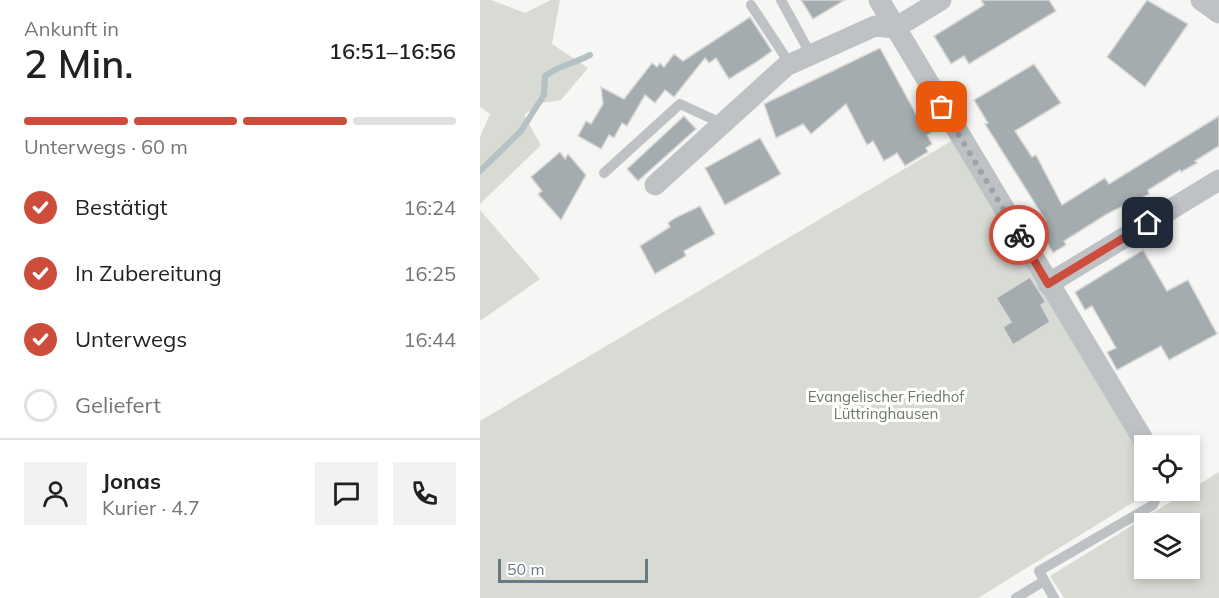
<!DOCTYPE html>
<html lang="de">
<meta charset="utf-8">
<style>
:root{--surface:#fff;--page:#f2f2f2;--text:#202124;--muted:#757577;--line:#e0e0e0;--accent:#cd4d3d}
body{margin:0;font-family:Mulish,sans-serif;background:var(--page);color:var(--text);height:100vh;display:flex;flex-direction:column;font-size:22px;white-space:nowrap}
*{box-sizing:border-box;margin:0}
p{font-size:20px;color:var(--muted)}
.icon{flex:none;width:33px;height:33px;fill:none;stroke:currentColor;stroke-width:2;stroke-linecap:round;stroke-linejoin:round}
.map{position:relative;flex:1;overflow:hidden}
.side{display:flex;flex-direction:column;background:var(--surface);width:480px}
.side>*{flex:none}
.controls{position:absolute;left:654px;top:435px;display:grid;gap:12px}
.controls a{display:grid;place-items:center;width:66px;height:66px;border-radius:0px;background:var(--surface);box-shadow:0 3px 9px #0003;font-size:30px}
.scale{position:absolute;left:18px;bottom:15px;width:150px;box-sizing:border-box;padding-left:6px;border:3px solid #697981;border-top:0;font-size:16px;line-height:21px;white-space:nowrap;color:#697981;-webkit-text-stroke:4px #fff;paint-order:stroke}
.pin{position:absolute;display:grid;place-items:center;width:51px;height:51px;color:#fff;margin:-26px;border-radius:12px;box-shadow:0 3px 9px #0006}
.courier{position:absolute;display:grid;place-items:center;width:60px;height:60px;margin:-30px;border:4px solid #cd4d3d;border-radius:50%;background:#fff;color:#222;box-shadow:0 2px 8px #0007}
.overview em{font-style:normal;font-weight:600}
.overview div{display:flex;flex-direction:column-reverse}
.overview{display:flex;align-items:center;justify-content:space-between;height:102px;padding:0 24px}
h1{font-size:39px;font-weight:600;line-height:45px}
.bar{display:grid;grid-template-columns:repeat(4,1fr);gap:9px 6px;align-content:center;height:72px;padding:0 24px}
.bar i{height:8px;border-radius:4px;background:var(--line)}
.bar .active{background:var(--accent)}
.bar p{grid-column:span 4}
.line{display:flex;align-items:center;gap:15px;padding:0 24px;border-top:2px solid var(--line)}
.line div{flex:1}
.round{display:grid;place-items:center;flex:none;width:63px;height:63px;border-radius:0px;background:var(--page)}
ol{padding:0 24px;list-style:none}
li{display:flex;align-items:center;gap:18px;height:66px}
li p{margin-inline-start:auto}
li .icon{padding:6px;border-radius:50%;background:var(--accent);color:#fff;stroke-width:4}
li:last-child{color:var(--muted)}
li i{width:33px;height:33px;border:3px solid var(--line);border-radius:50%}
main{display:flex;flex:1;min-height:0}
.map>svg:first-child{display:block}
.green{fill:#d7dbd3;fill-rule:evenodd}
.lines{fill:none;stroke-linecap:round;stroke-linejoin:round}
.stream{stroke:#b5c1c3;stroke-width:6}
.building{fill:#a4acb0;stroke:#d8d8d6;stroke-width:1.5}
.service{stroke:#bec2c5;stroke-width:10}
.minor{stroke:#bec2c5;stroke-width:21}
.done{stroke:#9aa5a9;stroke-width:6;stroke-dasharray:0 10.8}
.route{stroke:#cd4d3d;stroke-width:8}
.labels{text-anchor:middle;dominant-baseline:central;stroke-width:6;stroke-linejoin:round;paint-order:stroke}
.park-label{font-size:15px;fill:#6d7967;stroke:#fff}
</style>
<main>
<section class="side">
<div class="overview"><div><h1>2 Min.</h1><p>Ankunft in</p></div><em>16:51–16:56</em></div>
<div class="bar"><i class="active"></i><i class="active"></i><i class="active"></i><i></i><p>Unterwegs · 60 m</p></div>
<ol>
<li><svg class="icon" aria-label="check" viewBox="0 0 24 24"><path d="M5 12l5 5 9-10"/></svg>Bestätigt<p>16:24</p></li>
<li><svg class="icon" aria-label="check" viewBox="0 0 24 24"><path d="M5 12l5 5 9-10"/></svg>In Zubereitung<p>16:25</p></li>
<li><svg class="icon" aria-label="check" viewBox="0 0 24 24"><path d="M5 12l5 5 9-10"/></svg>Unterwegs<p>16:44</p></li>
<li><i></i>Geliefert</li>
</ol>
<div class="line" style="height:108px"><a class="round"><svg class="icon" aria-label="person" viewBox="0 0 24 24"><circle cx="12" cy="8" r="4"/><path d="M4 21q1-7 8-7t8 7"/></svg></a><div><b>Jonas</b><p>Kurier · 4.7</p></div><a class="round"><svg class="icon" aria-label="chat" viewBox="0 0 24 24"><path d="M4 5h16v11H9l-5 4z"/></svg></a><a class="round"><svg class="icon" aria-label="phone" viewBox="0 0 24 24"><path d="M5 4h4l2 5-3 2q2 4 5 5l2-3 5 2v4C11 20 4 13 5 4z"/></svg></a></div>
</section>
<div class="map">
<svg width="739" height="598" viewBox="0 0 739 598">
<rect width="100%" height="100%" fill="#f6f6f4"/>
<g class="green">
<polygon points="0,0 11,0 45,13 71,0 80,0 72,44 108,68 81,100 61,103 44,115 61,145 0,204 0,137 10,114 0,107"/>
<polygon points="473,140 664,458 664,487 657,500 498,598 0,598 0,421"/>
<polygon points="0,210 60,279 0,321"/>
<path d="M739,472V598H584L570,576ZM664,524H710V568H664Z"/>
</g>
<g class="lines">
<path class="stream" d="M0,171L41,131L64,95L65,76C78,66 95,63 110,55"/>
</g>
<g class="building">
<polygon points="321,0 365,0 333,19"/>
<polygon points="501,0 569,0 576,11 489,64 484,56 471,64 454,36 504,5"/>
<polygon points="667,0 708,24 665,87 627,57"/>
<polygon points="270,17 292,51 275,63 249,79 236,58 229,63 225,58 194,97 185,90 175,103 165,95 147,126 142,123 134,138 129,135 121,149 98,136 106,121 111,124 123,104 121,87 144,99 172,63 177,67 180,63 184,67 194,54 203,61"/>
<polygon points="400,48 436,114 441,111 453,131 447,135 452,144 446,148 448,152 425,166 417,153 404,161 393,141 387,145 366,104 331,134 323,124 296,138 284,104"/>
<polygon points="554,64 581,103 535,131 552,157 556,155 582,205 625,178 629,184 739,116 739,146 715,161 717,163 701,172 700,170 668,190 669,194 645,208 643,206 627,214 584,241 586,245 573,253 557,226 566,221 505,124 508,123 494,100"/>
<polygon points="204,116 216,129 158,181 147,169"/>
<polygon points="280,138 301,174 245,205 225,168"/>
<polygon points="80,152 85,159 88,154 106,175 81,220 58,194 62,191 51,177"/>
<polygon points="220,206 235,234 204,251 206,256 175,274 160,246 190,227 188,223 195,218"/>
<polygon points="663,250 687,291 708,280 737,334 689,360 681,346 637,370 627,352 636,348 612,306 605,310 595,292"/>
<polygon points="550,277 566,302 561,305 570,322 533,345 523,327 531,322 516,298"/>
</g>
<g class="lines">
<g class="service">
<polyline points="301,0 331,55"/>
<polyline points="271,5 310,64"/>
<polyline points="124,173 200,104 241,123"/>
<polyline points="536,598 564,581"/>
<polyline points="574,598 559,571 673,505 680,490"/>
</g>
<g class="minor">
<polyline points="399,0 667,446"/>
<polyline points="721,0 739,13"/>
<polyline points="175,185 306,66 395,26 415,28 461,0"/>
<polyline points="568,284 739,180"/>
</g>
</g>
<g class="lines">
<polyline class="done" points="462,107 539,235"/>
<polyline class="route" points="539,235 568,284 668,223"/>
</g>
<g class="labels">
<g class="park-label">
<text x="406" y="396">Evangelischer Friedhof<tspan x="406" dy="17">Lüttringhausen</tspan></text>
</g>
</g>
</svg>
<div class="controls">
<a><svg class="icon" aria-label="locate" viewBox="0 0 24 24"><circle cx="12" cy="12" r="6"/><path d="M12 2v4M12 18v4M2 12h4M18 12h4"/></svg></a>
<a><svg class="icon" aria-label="layers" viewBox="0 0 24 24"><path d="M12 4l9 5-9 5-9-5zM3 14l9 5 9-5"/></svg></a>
</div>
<div class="scale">50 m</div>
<div class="pin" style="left:462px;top:107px;background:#ea580c"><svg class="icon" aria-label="bag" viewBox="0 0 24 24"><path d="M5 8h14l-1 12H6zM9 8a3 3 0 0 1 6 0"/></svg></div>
<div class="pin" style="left:668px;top:223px;background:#1f2937"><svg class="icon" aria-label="home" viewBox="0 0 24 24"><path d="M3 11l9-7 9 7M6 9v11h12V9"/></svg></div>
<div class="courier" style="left:539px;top:235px"><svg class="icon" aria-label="bike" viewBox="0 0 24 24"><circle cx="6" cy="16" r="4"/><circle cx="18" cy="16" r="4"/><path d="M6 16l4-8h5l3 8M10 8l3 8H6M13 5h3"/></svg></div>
</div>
</main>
